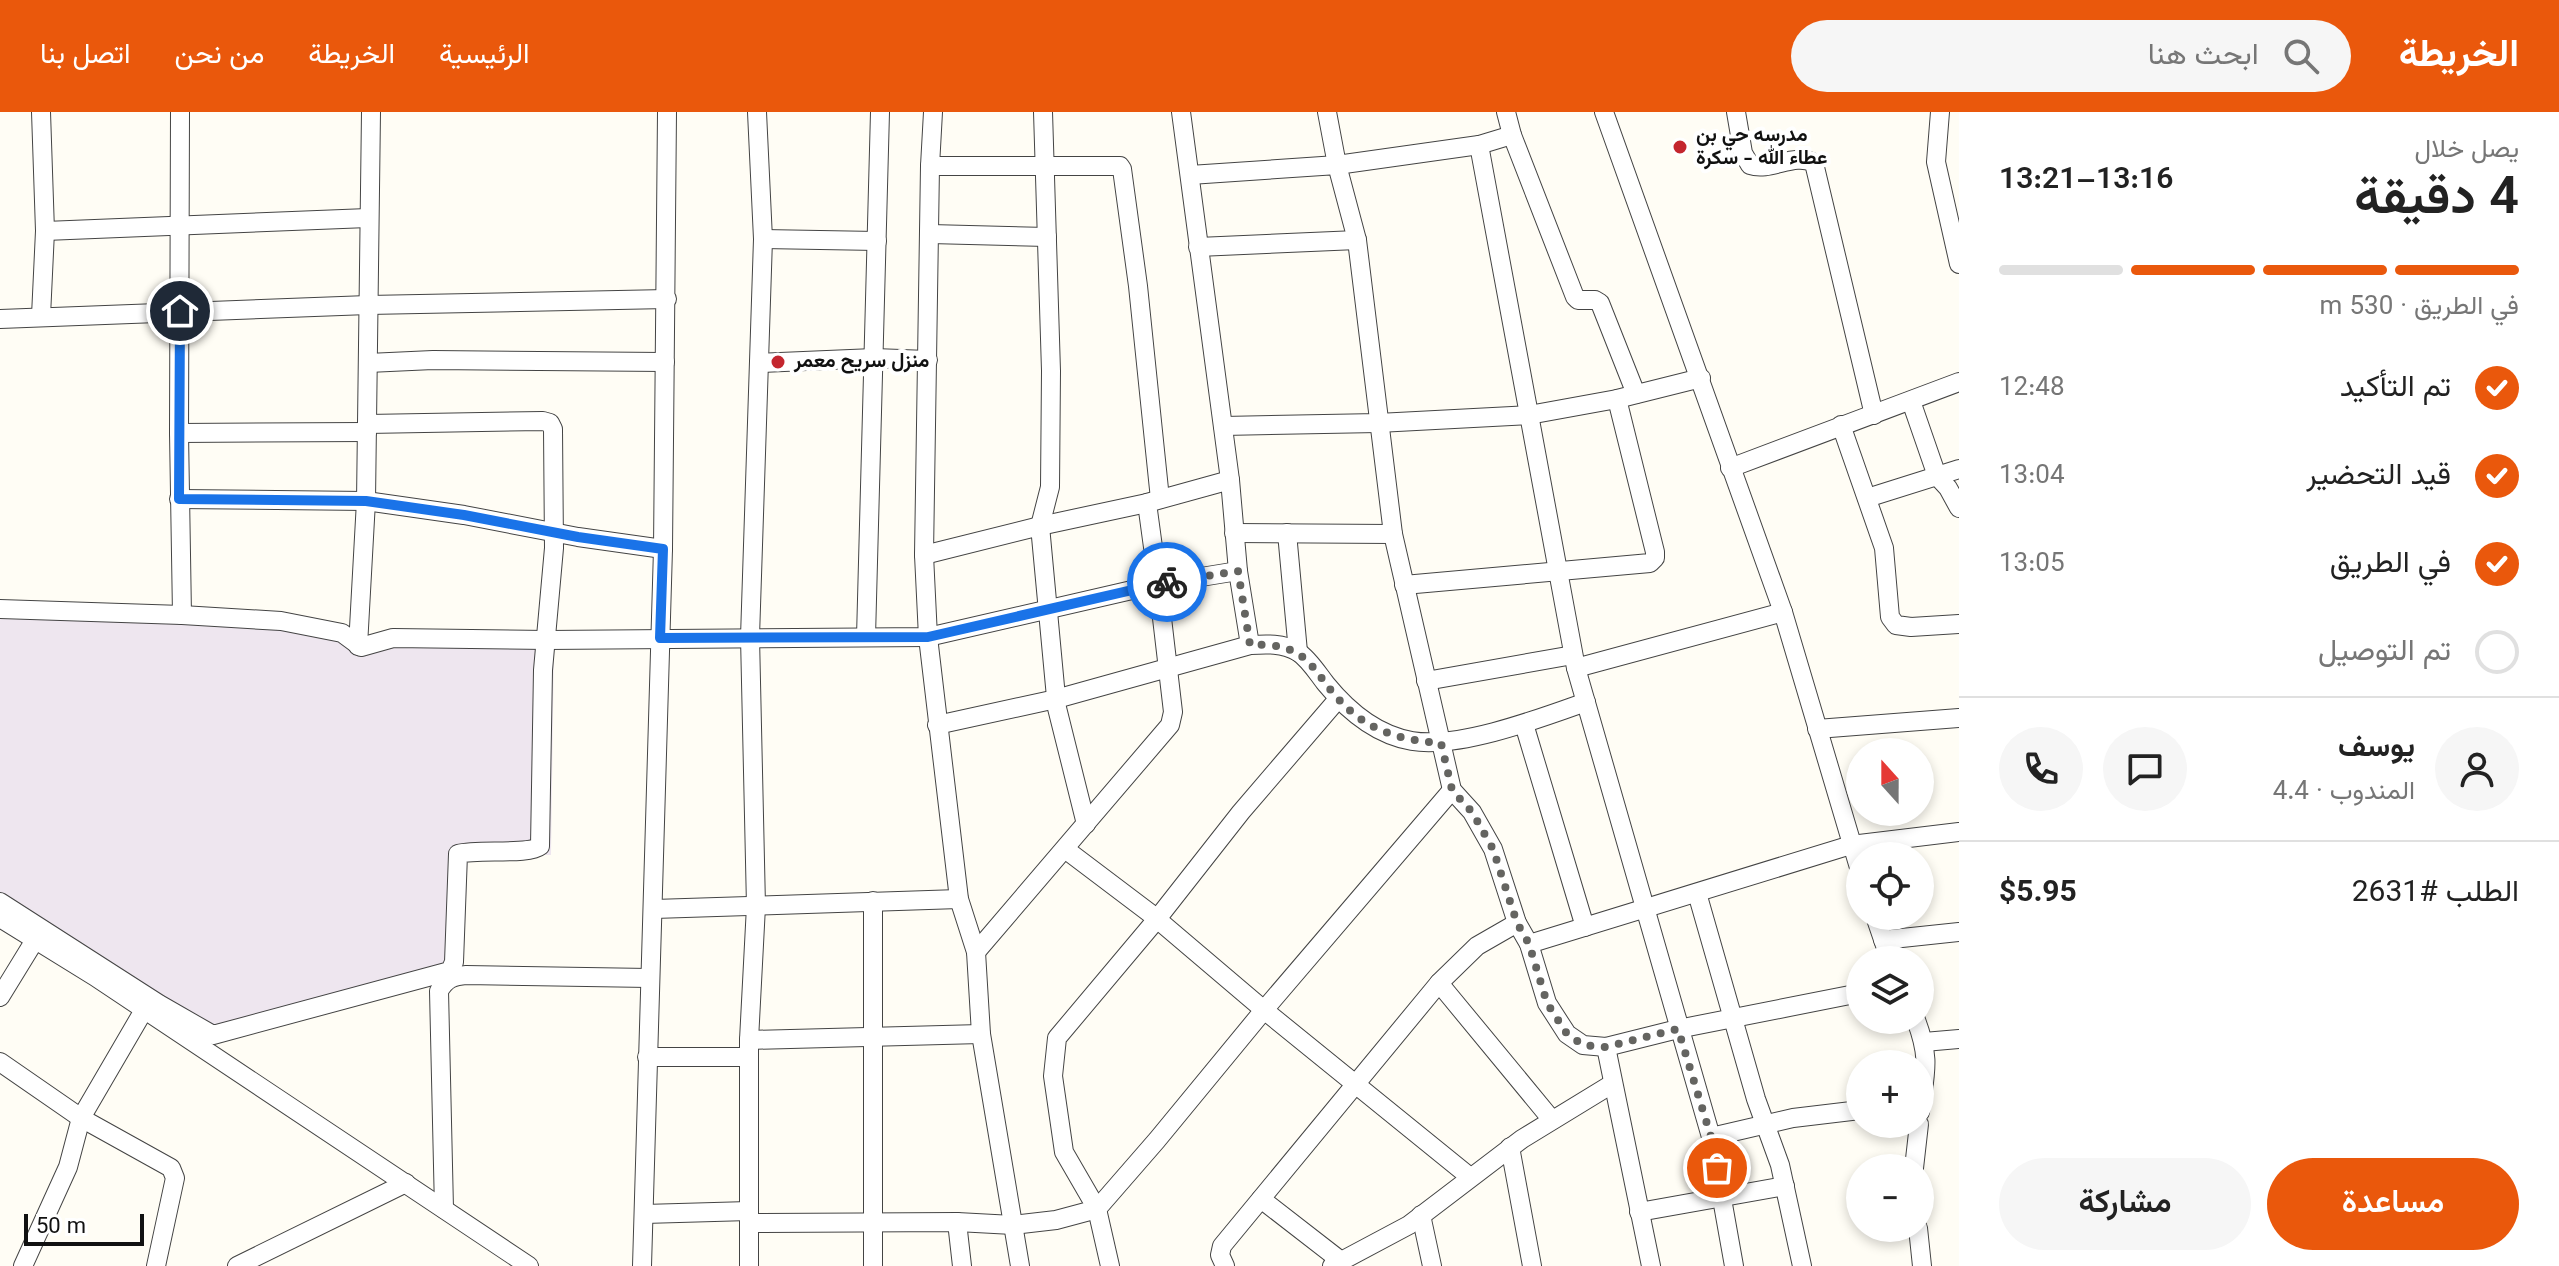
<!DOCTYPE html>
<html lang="ar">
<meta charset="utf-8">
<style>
:root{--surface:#fff;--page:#f6f6f6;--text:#222;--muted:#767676;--line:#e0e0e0;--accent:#ea580c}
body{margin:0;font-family:Georgia,Vazirmatn,serif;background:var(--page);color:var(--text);direction:rtl;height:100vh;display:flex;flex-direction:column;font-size:30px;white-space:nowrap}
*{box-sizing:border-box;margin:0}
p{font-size:26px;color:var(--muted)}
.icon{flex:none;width:44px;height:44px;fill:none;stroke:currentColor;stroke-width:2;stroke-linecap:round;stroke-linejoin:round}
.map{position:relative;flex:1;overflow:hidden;direction:ltr}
.sheet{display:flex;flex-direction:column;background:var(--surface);width:600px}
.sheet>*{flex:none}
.needle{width:52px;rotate:339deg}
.controls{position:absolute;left:1846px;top:626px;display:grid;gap:16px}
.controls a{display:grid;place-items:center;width:88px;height:88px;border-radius:50%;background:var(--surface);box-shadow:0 4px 12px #0003;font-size:40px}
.scale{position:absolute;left:24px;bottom:20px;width:120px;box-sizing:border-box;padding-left:8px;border:4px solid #111;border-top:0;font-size:22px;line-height:28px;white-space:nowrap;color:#111;-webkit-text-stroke:6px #fff;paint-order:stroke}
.pin{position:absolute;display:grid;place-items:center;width:68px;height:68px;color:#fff;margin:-34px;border:4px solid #fff;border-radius:50%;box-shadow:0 2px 8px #0007}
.courier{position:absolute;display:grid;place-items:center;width:80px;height:80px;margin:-40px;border:6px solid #1a73e8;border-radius:50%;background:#fff;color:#222;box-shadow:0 2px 10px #0007}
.headline em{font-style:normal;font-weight:600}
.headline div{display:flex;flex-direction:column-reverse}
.headline{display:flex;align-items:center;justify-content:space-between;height:136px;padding:0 40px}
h1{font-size:52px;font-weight:600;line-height:60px}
.bar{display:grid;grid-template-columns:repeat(4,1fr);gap:12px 8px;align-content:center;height:96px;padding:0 40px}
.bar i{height:10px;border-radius:6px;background:var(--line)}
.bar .active{background:var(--accent)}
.bar p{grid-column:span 4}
.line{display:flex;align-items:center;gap:20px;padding:0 40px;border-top:2px solid var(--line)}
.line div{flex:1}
.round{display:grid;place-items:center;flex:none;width:84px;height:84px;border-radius:42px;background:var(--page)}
ol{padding:0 40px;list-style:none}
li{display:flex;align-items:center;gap:24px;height:88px}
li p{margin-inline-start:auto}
li .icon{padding:8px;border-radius:50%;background:var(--accent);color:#fff;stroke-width:4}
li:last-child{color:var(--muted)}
li i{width:44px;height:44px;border:4px solid var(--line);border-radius:50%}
.cta{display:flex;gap:16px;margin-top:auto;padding:16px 40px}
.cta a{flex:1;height:92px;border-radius:48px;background:var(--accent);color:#fff;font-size:32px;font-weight:600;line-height:92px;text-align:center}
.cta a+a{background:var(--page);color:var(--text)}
header{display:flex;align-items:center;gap:48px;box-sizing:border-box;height:112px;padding:0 40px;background:var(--accent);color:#fff}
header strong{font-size:38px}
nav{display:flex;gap:44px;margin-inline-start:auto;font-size:28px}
.search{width:560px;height:72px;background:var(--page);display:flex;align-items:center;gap:20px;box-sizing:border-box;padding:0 28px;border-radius:44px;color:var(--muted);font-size:30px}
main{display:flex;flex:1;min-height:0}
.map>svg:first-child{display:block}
.industrial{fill:#eee6ef}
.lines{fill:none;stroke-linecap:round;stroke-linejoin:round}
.minor-casing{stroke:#444;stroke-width:20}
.minor{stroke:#fff;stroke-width:18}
.done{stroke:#646461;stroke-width:8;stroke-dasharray:0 14.4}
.route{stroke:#1a73e8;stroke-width:10}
.poi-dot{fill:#c4262e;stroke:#fff;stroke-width:3}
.labels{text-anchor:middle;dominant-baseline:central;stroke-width:8;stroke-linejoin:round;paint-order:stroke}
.poi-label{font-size:20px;font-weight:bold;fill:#111;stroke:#fff;text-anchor:start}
</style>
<header>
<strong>الخريطة</strong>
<div class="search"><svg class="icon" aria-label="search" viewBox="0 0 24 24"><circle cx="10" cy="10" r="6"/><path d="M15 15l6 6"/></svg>ابحث هنا</div>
<nav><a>الرئيسية</a><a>الخريطة</a><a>من نحن</a><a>اتصل بنا</a></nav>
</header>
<main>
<section class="sheet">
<div class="headline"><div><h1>4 دقيقة</h1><p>يصل خلال</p></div><em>13:16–13:21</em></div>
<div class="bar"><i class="active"></i><i class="active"></i><i class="active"></i><i></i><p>في الطريق · 530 m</p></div>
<ol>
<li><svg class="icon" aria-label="check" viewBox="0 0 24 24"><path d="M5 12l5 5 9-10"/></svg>تم التأكيد<p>12:48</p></li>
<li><svg class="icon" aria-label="check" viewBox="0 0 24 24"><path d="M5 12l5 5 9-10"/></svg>قيد التحضير<p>13:04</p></li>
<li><svg class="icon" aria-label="check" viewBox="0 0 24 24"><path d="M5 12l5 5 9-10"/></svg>في الطريق<p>13:05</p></li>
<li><i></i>تم التوصيل</li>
</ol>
<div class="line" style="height:144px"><a class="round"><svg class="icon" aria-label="person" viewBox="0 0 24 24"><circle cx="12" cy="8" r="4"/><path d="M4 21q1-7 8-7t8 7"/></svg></a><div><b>يوسف</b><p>المندوب · 4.4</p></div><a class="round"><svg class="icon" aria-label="chat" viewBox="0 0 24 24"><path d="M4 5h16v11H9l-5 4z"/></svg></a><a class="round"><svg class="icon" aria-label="phone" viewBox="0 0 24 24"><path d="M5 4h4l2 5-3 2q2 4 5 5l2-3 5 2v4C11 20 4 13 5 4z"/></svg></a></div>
<div class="line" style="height:104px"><div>الطلب #2631</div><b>$5.95</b></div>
<div class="cta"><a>مساعدة</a><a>مشاركة</a></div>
</section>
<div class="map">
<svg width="1959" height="1154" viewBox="0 0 1959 1154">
<rect width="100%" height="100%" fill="#fffdf5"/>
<polygon class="industrial" points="0,499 178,505 346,524 554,528 551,743 468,743 463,860 212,927 0,788"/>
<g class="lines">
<g class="minor-casing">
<g id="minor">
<polyline points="41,0 45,119 41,204"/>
<polyline points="180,0 179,321 182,503"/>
<polyline points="933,0 930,54 924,443 928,525 959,787 976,840 981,922 1020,1154"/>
<polyline points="1043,0 1051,259 1050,375 1040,414 1057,596 1086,712"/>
<polyline points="1181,0 1230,368 1238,459 1250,533"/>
<polyline points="1327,0 1337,53 1479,33 1512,23"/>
<polyline points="1506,0 1512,23 1575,185 1578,188 1595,188 1600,191 1636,282"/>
<polyline points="1604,0 1783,500 1860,759"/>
<path d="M1736,0L1743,41L1750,53C1771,60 1794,40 1814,51L1874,303"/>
<polyline points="1940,0 1936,50 1959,152"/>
<polyline points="1479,33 1576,556 1711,1025 1734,1154"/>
<polyline points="930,54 1120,54 1122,57 1138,174 1160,387"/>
<polyline points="1190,63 1337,53 1357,128 1393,422 1452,678 1472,700 1493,737 1517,811 1529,832 1547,891 1567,922 1583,933 1606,935 1678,917 1860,881"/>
<polyline points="45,119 368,106"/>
<polyline points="930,122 1047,125"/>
<polyline points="763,127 877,129"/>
<polyline points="1198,135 1357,128"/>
<polyline points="0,207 368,193 667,187"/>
<polyline points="368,251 433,248 665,250"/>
<polyline points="759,251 874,246 928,248"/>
<polyline points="1911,289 1937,364 1948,376 1959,396"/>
<polyline points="1841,313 1884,436 1890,505 1896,513 1911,515 1959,512"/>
<polyline points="1223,314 1378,311 1529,303 1617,287 1701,266"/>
<polyline points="179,321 367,320"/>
<polyline points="1730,356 1959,270"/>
<polyline points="1867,386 1959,357"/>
<polyline points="179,387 366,389 464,403 578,425 663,437"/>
<polyline points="1234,421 1393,422"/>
<polyline points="1287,421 1298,540"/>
<polyline points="924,443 1040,414 1147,391"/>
<polyline points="1404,473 1650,451 1655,446 1655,440 1617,287"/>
<polyline points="0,497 182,503 281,509 342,521 361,535 393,526 547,528 928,525 1158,472 1147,391 1230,368"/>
<polyline points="866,525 880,0"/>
<polyline points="358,534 366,389 371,0"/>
<polyline points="1576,556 1783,500"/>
<polyline points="1426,569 1573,543"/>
<polyline points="1524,612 1585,815"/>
<path d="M937,613L1056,587L1250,533C1266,532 1283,531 1298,540C1309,547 1318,562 1326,572C1348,599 1377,623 1412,629C1459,637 1541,606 1586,590"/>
<polyline points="1817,617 1959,606"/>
<polyline points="1065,737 1151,802 1264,898 1470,1065"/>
<polyline points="1697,781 1756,987 1780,1053 1802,1154"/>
<polyline points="873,789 873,1154"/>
<path d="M0,790L159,892L213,923L450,859L454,850L458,742C478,737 529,743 540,734L543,558L554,436L553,317L550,311L543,309L367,312"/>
<polyline points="654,797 959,787"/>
<polyline points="1875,804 1890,848"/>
<polyline points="0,806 94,864 529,1154"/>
<polyline points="1883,828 1959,820"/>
<polyline points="1529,832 1851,733 1959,720"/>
<polyline points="976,840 1170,613 1173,600 1158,472 1238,459"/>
<polyline points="1439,871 1552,1008"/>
<polyline points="0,885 35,828"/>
<path d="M1916,908C1931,948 1925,960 1920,1000"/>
<polyline points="749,928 981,922"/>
<polyline points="1924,930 1959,927"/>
<polyline points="1606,935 1651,1154"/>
<polyline points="647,945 749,945"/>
<polyline points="0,950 81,1006 171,1056 175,1066 156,1154"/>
<polyline points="1711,1025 1793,1006 1860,998"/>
<polyline points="1510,1035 1532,1154"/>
<polyline points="1914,1056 1919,1012"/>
<polyline points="1261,1087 1341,1149"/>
<path d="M444,1097L439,879C446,867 453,864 466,863L649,866"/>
<polyline points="1639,1100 1785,1074"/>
<polyline points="644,1102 749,1099"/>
<polyline points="1421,1103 1432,1154"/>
<polyline points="957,1110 962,1154"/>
<polyline points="749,1111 957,1110 1013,1113 1056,1108 1097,1097 1157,1028 1264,898 1452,678"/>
<polyline points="1918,1116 1922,1154"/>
<polyline points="23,1154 68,1055 81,1006 144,898"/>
<polyline points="237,1154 406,1071"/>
<polyline points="642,1154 663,437 667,0"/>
<polyline points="749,1154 749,928 756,794 750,525 763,127 757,0"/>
<polyline points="1110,1154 1097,1097 1064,1040 1053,964 1057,926 1157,807 1241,700 1338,587"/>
<polyline points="1225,1154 1220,1143 1222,1134 1439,871 1477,834 1517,811"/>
<polyline points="1332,1154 1409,1113 1522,1027 1612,972"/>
</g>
</g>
<use href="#minor" class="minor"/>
</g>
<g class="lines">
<path class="done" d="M1167,470L1238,459L1250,533C1316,529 1311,566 1353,601C1378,622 1409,629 1441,631L1452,678L1472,700L1493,737L1517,811L1529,832L1547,891L1567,922L1583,933L1606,935L1678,917L1711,1025L1717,1056"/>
<polyline class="route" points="180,199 179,387 366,389 464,403 578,425 663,437 660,526 928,525 1167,470"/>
</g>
<g class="poi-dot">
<circle cx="1680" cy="35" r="8"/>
<circle cx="778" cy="250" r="8"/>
</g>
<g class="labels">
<g class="poi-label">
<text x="1696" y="24">مدرسه حي بن<tspan x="1696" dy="23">عطاء الله - سكرة</tspan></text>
<text x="794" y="250">منزل سريح معمر</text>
</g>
</g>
</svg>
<div class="controls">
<a><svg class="needle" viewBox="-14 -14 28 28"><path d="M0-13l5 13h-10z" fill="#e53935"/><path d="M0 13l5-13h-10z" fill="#767676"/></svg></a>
<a><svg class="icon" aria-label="locate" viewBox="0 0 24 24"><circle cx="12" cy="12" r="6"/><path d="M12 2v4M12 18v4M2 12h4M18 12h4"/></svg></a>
<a><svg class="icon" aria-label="layers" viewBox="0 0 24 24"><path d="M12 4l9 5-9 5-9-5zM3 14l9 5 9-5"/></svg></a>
<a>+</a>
<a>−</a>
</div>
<div class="scale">50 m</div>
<div class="pin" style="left:1717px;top:1056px;background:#ea580c"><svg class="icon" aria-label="bag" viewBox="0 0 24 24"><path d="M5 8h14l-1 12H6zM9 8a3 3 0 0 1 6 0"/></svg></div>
<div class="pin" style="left:180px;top:199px;background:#1f2937"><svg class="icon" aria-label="home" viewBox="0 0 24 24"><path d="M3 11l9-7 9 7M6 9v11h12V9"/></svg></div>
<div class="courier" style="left:1167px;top:470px"><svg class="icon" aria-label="bike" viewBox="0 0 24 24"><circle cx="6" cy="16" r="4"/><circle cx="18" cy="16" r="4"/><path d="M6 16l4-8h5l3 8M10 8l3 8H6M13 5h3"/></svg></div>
</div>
</main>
